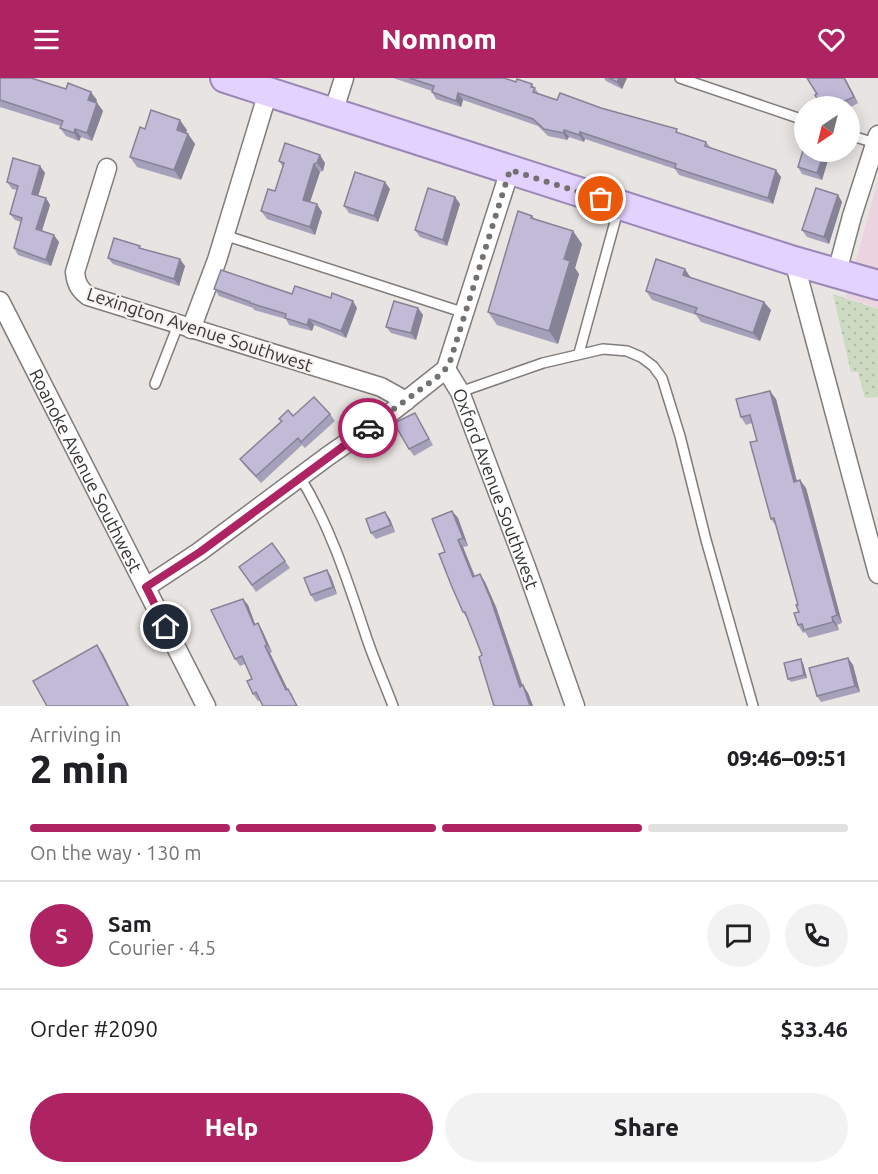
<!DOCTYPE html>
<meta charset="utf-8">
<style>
:root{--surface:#fff;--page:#f2f2f2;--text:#202124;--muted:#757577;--line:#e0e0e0;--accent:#ae2361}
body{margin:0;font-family:Ubuntu,sans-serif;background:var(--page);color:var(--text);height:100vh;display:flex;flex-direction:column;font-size:22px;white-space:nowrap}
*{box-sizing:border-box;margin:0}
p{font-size:20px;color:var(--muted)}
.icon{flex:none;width:33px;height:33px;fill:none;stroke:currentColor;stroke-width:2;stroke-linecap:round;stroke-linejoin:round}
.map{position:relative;height:628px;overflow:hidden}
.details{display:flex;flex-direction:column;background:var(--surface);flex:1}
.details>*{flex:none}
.needle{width:39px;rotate:215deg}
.buttons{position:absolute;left:794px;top:18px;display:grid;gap:12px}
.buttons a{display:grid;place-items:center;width:66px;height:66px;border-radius:50%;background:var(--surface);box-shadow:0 3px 15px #0003;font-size:30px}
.pin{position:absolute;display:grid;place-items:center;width:51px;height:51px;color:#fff;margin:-26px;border:3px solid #fff;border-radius:50%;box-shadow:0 2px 6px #0007}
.courier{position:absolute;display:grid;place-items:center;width:60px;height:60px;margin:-30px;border:4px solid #ae2361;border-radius:50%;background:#fff;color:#222;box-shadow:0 2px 8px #0007}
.summary em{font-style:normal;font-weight:800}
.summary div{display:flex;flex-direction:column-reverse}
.summary{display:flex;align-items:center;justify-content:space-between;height:102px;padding:0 30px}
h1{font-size:39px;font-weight:800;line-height:45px}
.bar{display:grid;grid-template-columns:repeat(4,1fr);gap:9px 6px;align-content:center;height:72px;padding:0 30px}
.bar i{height:8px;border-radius:4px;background:var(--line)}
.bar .active{background:var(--accent)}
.bar p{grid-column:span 4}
.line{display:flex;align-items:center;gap:15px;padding:0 30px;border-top:2px solid var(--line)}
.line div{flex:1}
.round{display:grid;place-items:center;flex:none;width:63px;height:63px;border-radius:32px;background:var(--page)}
.primary-button{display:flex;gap:12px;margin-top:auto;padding:12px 30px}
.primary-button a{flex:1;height:69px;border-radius:36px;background:var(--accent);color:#fff;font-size:24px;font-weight:800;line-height:69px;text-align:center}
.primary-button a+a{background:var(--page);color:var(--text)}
header{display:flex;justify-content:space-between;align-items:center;height:78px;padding:0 30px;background:var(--accent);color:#fff;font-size:27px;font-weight:800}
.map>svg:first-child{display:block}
.commercial{fill:#ebd4df}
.grass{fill:url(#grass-dots)}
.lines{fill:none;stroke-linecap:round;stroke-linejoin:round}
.lane-casing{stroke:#807c7a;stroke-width:12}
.street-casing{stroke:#807c7a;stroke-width:21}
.primary-casing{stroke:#9a87b7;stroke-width:32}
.lane{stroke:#fff;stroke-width:9}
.street{stroke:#fff;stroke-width:18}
.primary{stroke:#e3d1fe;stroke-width:28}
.wall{fill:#a6a1ba}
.shaded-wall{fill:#878397}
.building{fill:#c1bbd8;stroke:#878397;stroke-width:1.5}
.done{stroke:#747270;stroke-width:6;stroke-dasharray:0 10.8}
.route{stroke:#ae2361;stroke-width:8}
.labels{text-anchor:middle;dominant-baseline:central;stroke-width:4.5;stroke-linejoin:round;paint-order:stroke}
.street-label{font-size:18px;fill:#353433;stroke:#f6f1ee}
</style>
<header><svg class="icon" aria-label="menu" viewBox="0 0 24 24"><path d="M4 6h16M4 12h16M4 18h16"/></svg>Nomnom<svg class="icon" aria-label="heart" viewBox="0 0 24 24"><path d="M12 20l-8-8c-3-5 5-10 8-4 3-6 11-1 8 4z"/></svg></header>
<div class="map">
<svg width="878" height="628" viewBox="0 0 878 628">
<defs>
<pattern id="grass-dots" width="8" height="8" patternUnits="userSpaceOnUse" patternTransform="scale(1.5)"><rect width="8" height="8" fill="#ccdbc1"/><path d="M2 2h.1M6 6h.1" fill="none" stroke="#b0bda6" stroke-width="1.8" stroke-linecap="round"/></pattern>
</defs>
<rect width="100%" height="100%" fill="#e8e4e1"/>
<polygon class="commercial" points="878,102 878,230 846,219"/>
<polygon class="grass" points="833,216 878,231 878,319 865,320 858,294 851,294"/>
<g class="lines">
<g class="lane-casing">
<g id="lane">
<polyline points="680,0 804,42"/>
<polyline points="849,57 875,65"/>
<polyline points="224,157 465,235"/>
<polyline points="579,275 619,129"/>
<polyline points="155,306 178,247"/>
<polyline points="460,314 543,285 603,271 627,273 641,279 653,288 662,300 680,358 706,462 753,628"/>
<path d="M300,399C330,448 347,501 365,555C373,580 384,604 393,628"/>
</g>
</g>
<g class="street-casing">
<g id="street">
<polyline points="333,35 344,0"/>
<path d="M107,90L75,194C76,205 79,211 88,218L381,309L406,323"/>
<polyline points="794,183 878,496"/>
<polyline points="837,194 852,138 878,57"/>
<path id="s1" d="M0,223L206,628"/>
<polyline points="191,251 217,182 268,14"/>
<path id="s2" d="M446,291L460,314L526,489L575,628"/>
<polyline points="146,509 199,474 328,378 389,336 446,291 510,92"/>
</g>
</g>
<g class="primary-casing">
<polyline id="primary" points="225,0 794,183 878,207"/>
</g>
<use href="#lane" class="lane"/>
<use href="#street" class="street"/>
<use href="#primary" class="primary"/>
</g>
<g class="wall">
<polygon points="0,0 97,22 96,24 103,33 92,63 81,59 79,63 66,58 60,50 61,48 0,29"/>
<polygon points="393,0 504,0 516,4 532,6 539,16 557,22 601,30 706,64 711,70 781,99 773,126 679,97 675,91 585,61 584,64 569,59 567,62 548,58 538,48 463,22 461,29 436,21 432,14 432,13"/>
<polygon points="604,0 627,0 622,11 606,3"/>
<polygon points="845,0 858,25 849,30 849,28 821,28 817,16"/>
<polygon points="145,51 187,52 186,56 188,56 195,66 181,102 137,89 130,79"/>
<polygon points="804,69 835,74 832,83 828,82 822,102 802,96 798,89"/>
<polygon points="279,83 325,85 323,93 320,94 310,124 322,134 315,157 267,141 261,133 275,113 283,89"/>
<polygon points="40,88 45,95 38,118 46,120 50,127 42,153 59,164 51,188 18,177 14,170 21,144 15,142 10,136 17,112 12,111 7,104"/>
<polygon points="390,111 378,144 349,135 344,128"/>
<polygon points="838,117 842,124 829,166 807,159 802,152"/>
<polygon points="455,119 460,126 447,168 420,159 415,152"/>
<polygon points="532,138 535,141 582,166 575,190 579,196 558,266 497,247 488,234"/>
<polygon points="141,170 185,188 179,208 113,186 108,180"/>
<polygon points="691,200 771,232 760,263 701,244 696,237 652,222 646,213"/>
<polygon points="214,211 292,216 357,230 346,260 314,247 312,253 289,247 286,241 254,232 253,230 219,218"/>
<polygon points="418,230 423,237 416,262 391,255 386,249"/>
<polygon points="776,321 797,403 806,410 842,545 837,547 839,552 809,560 805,554 803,555 798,547 798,527 776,448 771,441 757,363 752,345 746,347 741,339"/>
<polygon points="330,336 335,343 305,370 302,367 261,405 245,388 240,381 281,344 279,341 293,338"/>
<polygon points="419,342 433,367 414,378 409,371"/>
<polygon points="452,433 458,440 468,468 463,469 475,498 480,496 485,504 496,529 523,608 528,615 533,628 494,628 482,577 468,542 463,534 445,474"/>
<polygon points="390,441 395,454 376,461 371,455"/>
<polygon points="272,465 290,490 256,514 239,489"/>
<polygon points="327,492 331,499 337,516 315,524 311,517"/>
<polygon points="243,521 248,527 255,546 262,552 272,574 270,575 287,611 293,617 258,623 253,616 252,601 245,586 240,588 235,581"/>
<polygon points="848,580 853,587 860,614 821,624 817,618"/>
<polygon points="803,585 807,600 791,604 788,601"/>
</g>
<g class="shaded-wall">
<polygon points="619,0 627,0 622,11 617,4"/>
<polygon points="844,0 845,0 858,25 854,19"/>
<polygon points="91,14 97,22 94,30 88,22"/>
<polygon points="458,15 463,22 461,29 456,23"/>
<polygon points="97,25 103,33 92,63 87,55"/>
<polygon points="180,42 187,52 184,62 177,52"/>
<polygon points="75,51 81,59 79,63 74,55"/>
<polygon points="564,52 569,59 567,62 563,55"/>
<polygon points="580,54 585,61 584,64 579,57"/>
<polygon points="188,56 195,66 181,102 174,92"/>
<polygon points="828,74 835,74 832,83 827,76"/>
<polygon points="824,75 828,82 822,102 817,95"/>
<polygon points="320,77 325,85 323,93 317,85"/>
<polygon points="314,86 320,94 308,130 303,122"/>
<polygon points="40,88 45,95 37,122 32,116"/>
<polygon points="776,92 781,99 773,126 768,120"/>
<polygon points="385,104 390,111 378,144 374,138"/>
<polygon points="838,117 842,124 829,166 824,159"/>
<polygon points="455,119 460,126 447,168 443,162"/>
<polygon points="46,120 50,127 40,158 36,151"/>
<polygon points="317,126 322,134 315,157 310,149"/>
<polygon points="573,153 582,166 575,190 579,196 558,266 549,253 564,181"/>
<polygon points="54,157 59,164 51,188 46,182"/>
<polygon points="180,181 185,188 179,208 174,201"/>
<polygon points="685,191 691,200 683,197"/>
<polygon points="353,223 357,230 346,260 341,253"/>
<polygon points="764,224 771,232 760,263 753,255"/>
<polygon points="418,230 423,237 416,262 411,255"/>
<polygon points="309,241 314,247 312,253 307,247"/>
<polygon points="770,313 776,321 799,412 794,404"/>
<polygon points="800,402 806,410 842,545 837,537"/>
<polygon points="452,433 458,440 468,468 463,460"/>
<polygon points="385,434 390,441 395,454 391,447"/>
<polygon points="458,462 463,469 478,507 473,499"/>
<polygon points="327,492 331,499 337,516 333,509"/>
<polygon points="480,496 485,504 496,529 525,616 520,609"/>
<polygon points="243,521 248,527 258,554 254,547"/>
<polygon points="832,539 837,547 839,552 833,544"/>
<polygon points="258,545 262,552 272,574 267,567"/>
<polygon points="97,567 103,576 129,628 128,628"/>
<polygon points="265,568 270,575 291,618 286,612"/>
<polygon points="848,580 853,587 860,614 855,608"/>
<polygon points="801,581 803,585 807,600 804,597"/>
<polygon points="523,607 528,615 533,628 530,628"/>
</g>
<g class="building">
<polygon points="0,0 31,0 66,11 68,5 91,14 88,22 97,25 87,55 75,51 74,55 60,50 63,43 49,38 0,22"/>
<polygon points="409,0 504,0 516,4 517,1 532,6 531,9 535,10 533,14 557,22 560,15 601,30 677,51 676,54 706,64 705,68 776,92 768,120 675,90 676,86 580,54 579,57 564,52 563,55 544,51 533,41 458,15 456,23 432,14 434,8"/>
<polygon points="609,0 619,0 617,4"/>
<polygon points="807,0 844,0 854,19 834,28 821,28 815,17 817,16"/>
<polygon points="151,32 180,42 177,52 188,56 174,92 130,79 140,49 145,51"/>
<polygon points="285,65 320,77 317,85 314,86 303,122 317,126 310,149 261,133 268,111 275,113 284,85 279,83"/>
<polygon points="804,69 804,74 828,74 827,76 824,75 817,95 798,89"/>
<polygon points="13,80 40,88 32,116 46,120 36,151 54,157 46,182 14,170 22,140 10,136 18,108 7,104"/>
<polygon points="355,94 385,104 374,138 344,128"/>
<polygon points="428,110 455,119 443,162 415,152"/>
<polygon points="816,110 838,117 824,159 802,152"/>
<polygon points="518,133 532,138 531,140 573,153 564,181 570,183 549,253 488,234"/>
<polygon points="114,160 140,168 139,170 180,181 174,201 108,180"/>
<polygon points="656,181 685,191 683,197 764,224 753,255 695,235 697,230 646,213"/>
<polygon points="221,192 292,216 295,208 331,220 332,215 353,223 341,253 309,241 307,247 285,240 286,236 250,225 250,224 214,211"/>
<polygon points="394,223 418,230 411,255 386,249"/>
<polygon points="770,313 794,404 800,402 837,537 832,539 833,544 804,552 802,546 798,547 794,535 799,534 796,527 798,527 774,440 771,441 750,364 757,363 750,337 741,339 736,321"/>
<polygon points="314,319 330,336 301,364 298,360 256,398 240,381 282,343 279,341 288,332 293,338"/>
<polygon points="415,335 429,361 409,371 394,345"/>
<polygon points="452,433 463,460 458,462 473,499 480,496 491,522 520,609 523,607 530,628 494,628 479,579 482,577 465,534 463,534 452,509 439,476 445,474 432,441"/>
<polygon points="385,434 391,447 371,455 366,441"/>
<polygon points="272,465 285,483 252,507 239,489"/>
<polygon points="327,492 333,509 311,517 304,500"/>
<polygon points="243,521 254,547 258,545 267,567 265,568 286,612 288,611 297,628 263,628 256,614 253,616 247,603 252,601 242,578 235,581 211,532"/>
<polygon points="97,567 128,628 47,628 33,603"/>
<polygon points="848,580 855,608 817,618 809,590"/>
<polygon points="801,581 804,597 788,601 784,585"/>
</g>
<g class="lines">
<polyline class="done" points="368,350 440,297 449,287 510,92 601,121"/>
<polyline class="route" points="166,549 146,509 200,474 368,350"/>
</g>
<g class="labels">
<g class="street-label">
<text transform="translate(200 251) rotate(18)">Lexington Avenue Southwest</text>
<text stroke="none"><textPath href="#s1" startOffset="190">Roanoke Avenue Southwest</textPath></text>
<text stroke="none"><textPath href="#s2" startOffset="130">Oxford Avenue Southwest</textPath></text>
</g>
</g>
</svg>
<div class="buttons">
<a><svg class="needle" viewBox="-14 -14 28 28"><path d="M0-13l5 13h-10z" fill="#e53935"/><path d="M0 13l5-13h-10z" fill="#757577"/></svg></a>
</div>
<div class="pin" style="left:601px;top:121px;background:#ea580c"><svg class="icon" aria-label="bag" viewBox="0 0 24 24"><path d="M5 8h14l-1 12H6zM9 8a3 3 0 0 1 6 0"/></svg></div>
<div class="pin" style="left:166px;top:549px;background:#1f2937"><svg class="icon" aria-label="home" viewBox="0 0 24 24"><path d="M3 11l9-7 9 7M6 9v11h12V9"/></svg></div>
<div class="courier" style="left:368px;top:350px"><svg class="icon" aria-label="car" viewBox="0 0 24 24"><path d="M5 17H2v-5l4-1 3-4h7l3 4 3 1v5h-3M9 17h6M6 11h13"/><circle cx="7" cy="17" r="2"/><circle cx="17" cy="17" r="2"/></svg></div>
</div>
<section class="details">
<div class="summary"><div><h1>2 min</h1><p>Arriving in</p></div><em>09:46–09:51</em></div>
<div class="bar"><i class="active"></i><i class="active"></i><i class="active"></i><i></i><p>On the way · 130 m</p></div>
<div class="line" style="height:108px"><b class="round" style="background:var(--accent);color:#fff">S</b><div><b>Sam</b><p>Courier · 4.5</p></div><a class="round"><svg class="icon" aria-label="chat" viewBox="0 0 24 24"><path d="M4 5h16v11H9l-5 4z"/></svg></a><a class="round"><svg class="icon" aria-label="phone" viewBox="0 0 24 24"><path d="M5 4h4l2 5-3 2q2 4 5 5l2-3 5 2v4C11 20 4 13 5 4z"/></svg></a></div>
<div class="line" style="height:78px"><div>Order #2090</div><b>$33.46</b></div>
<div class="primary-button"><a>Help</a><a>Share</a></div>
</section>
